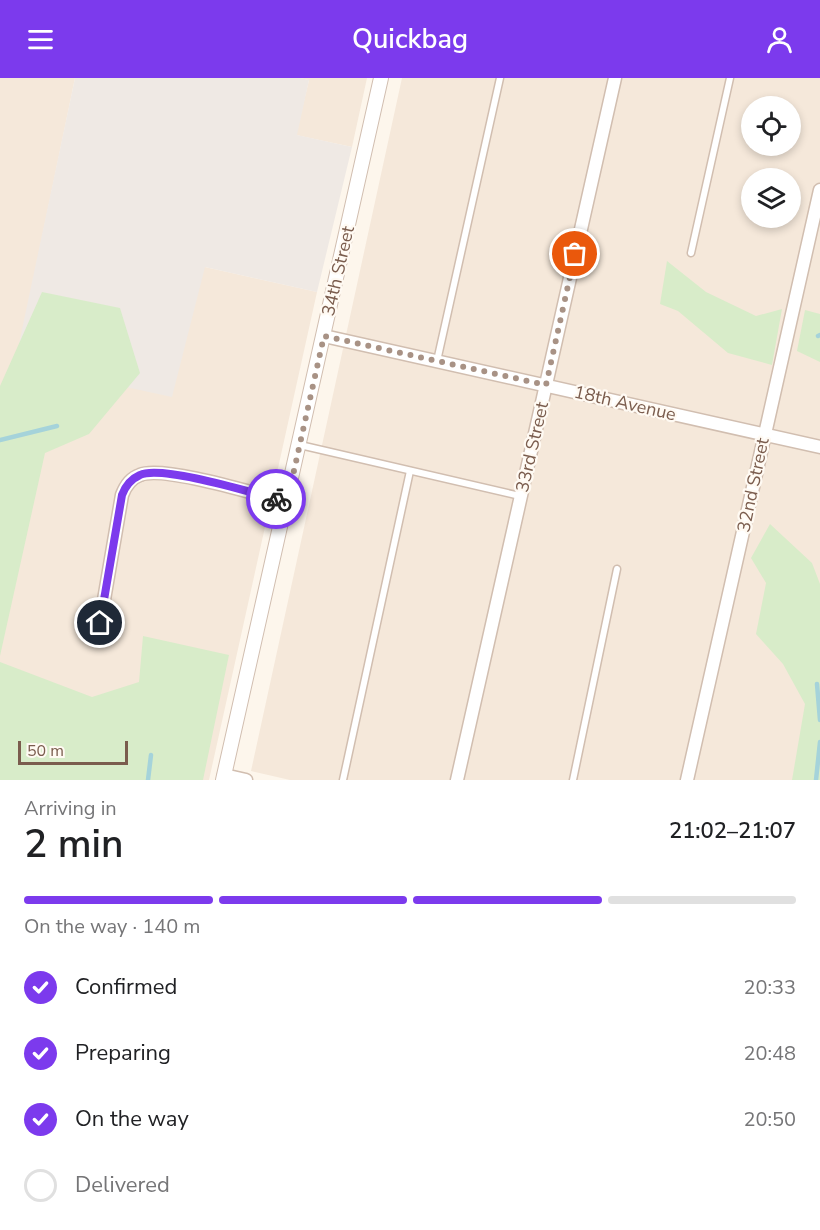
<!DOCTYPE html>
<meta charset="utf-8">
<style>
:root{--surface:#fff;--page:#f6f6f6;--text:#202124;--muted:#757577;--line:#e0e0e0;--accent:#7c3aed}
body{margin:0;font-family:"Nunito Sans",sans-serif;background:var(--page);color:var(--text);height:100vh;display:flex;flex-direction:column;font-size:22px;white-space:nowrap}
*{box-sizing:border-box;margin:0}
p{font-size:20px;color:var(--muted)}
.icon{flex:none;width:33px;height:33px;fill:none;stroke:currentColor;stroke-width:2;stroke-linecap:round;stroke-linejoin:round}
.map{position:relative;height:702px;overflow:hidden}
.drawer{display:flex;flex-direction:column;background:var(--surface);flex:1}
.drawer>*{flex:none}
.controls{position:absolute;left:741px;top:18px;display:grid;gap:12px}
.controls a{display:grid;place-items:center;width:60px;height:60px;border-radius:50%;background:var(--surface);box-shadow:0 3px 9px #0003;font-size:30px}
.scale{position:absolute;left:18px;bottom:15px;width:110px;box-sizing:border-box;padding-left:6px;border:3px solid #7a5c4d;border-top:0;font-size:16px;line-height:21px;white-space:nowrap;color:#7a5c4d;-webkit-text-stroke:4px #fffaf3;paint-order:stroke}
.pin{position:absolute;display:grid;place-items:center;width:51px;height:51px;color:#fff;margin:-26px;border:3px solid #fff;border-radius:50%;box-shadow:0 2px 6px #0007}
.courier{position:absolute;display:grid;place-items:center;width:60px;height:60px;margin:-30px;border:4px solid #7c3aed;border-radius:50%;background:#fff;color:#222;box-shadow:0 2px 8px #0007}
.head em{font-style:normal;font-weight:600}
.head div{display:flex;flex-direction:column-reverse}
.head{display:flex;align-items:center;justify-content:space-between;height:102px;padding:0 24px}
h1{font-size:39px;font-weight:600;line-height:45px}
.bar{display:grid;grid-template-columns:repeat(4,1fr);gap:9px 6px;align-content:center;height:72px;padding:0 24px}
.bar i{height:8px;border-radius:4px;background:var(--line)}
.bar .selected{background:var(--accent)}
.bar p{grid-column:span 4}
ol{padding:0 24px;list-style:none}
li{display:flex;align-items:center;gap:18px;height:66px}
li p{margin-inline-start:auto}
li .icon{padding:6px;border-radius:50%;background:var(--accent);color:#fff;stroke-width:4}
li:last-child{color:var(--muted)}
li i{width:33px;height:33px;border:3px solid var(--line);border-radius:50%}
header{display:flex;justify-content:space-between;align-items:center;height:78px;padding:0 24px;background:var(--accent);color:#fff;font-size:27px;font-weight:600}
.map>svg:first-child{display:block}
.residential{fill:#f5e8da;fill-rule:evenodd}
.industrial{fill:#efe9e4}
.green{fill:#d8ecc9}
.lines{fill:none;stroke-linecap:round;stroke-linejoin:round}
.stream{stroke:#a5d3da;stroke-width:4.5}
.service-casing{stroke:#d1beb0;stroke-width:9}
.minor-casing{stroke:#d1beb0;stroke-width:15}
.tertiary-casing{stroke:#d1beb0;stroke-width:16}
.service{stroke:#fff;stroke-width:6}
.minor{stroke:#fff;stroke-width:12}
.tertiary{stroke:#fff;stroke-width:14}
.done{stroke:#a89285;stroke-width:6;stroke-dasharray:0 10.8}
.route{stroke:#7c3aed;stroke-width:8}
.labels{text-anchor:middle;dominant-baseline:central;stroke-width:4.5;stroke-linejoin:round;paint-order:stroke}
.street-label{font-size:18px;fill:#7a5c4d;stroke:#fffaf3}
</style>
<header><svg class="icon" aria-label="menu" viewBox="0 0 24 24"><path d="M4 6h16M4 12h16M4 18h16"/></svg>Quickbag<svg class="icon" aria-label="person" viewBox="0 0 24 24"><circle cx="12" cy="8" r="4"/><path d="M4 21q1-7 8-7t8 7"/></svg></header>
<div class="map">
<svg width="820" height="702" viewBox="0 0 820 702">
<rect width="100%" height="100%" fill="#fdf6ec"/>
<g class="residential">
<polygon points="0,0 75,0 16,285 205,189 317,214 209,702 0,702"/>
<polygon points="300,0 367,0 352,69 296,57 309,2"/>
<path d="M402,0H820V702H290L251,693ZM752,28H790V68H752ZM752,100H790V140H752Z"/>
</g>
<polygon class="industrial" points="75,0 300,0 309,2 297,57 352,69 317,214 205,189 172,319 15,285"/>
<g class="green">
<polygon points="667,183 706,214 756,238 782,231 772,287 728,275 678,233 660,226"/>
<polygon points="42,214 120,230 140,295 89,356 45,375 0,578 0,308"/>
<polygon points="805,232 820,236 820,284 797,273"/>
<polygon points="770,446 812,485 820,506 820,702 792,702 805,626 783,586 756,556 766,505 751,480"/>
<polygon points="143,558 229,577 203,702 0,702 0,584 92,619 139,604"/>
</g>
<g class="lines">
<g class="stream">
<polyline points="818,258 820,257"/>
<polyline points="0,362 57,348"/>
<polyline points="817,606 820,642"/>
<polyline points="148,702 151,677"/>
<polyline points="816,702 820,664"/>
</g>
<g class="service-casing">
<g id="service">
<polyline points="691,175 730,0"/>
<polyline points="437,283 500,0"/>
<polyline points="300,367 520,418"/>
<polyline points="343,702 410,393"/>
<polyline points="573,702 617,491"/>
</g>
</g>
<g class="minor-casing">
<g id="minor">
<polyline points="324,258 820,369"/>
<path d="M100,545L122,417C125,409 131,400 140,397C163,387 259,417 287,424"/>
<polyline points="224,697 246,702"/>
<polyline points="457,702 615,0"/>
<polyline points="687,702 820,112"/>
</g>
</g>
<g class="tertiary-casing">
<polyline id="tertiary" points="223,702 381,0"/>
</g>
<use href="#service" class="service"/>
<use href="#minor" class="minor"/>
<use href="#tertiary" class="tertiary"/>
</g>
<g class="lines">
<polyline class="done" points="276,421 287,424 324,258 546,307 575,176"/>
<path class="route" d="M100,545L122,417C125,409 131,401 140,397C161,387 250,414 276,421"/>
</g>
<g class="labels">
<g class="street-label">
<text transform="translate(338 193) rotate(-77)">34th Street</text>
<text transform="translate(625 325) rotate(13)">18th Avenue</text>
<text transform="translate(532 369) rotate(-77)">33rd Street</text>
<text transform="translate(753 407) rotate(-78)">32nd Street</text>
</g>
</g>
</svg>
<div class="controls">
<a><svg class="icon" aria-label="locate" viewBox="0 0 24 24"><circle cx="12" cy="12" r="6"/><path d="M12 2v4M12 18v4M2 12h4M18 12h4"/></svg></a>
<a><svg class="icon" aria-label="layers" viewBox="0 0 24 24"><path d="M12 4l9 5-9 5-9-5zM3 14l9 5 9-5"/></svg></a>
</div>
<div class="scale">50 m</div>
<div class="pin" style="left:575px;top:176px;background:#ea580c"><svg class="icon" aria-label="bag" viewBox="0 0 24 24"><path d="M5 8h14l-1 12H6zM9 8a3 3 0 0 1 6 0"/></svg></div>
<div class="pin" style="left:100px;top:545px;background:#1f2937"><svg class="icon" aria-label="home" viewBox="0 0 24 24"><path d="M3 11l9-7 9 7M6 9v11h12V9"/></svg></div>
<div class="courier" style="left:276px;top:421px"><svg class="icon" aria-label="bike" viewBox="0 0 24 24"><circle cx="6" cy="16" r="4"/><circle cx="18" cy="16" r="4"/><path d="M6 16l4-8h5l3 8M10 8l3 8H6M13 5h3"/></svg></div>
</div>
<section class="drawer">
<div class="head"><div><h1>2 min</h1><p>Arriving in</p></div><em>21:02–21:07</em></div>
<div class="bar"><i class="selected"></i><i class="selected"></i><i class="selected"></i><i></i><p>On the way · 140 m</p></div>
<ol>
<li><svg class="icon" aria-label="check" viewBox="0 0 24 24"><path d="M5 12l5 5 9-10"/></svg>Confirmed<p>20:33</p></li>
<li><svg class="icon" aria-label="check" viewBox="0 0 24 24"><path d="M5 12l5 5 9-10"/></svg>Preparing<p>20:48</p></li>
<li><svg class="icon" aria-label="check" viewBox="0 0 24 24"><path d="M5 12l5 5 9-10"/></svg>On the way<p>20:50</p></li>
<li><i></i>Delivered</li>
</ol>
</section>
